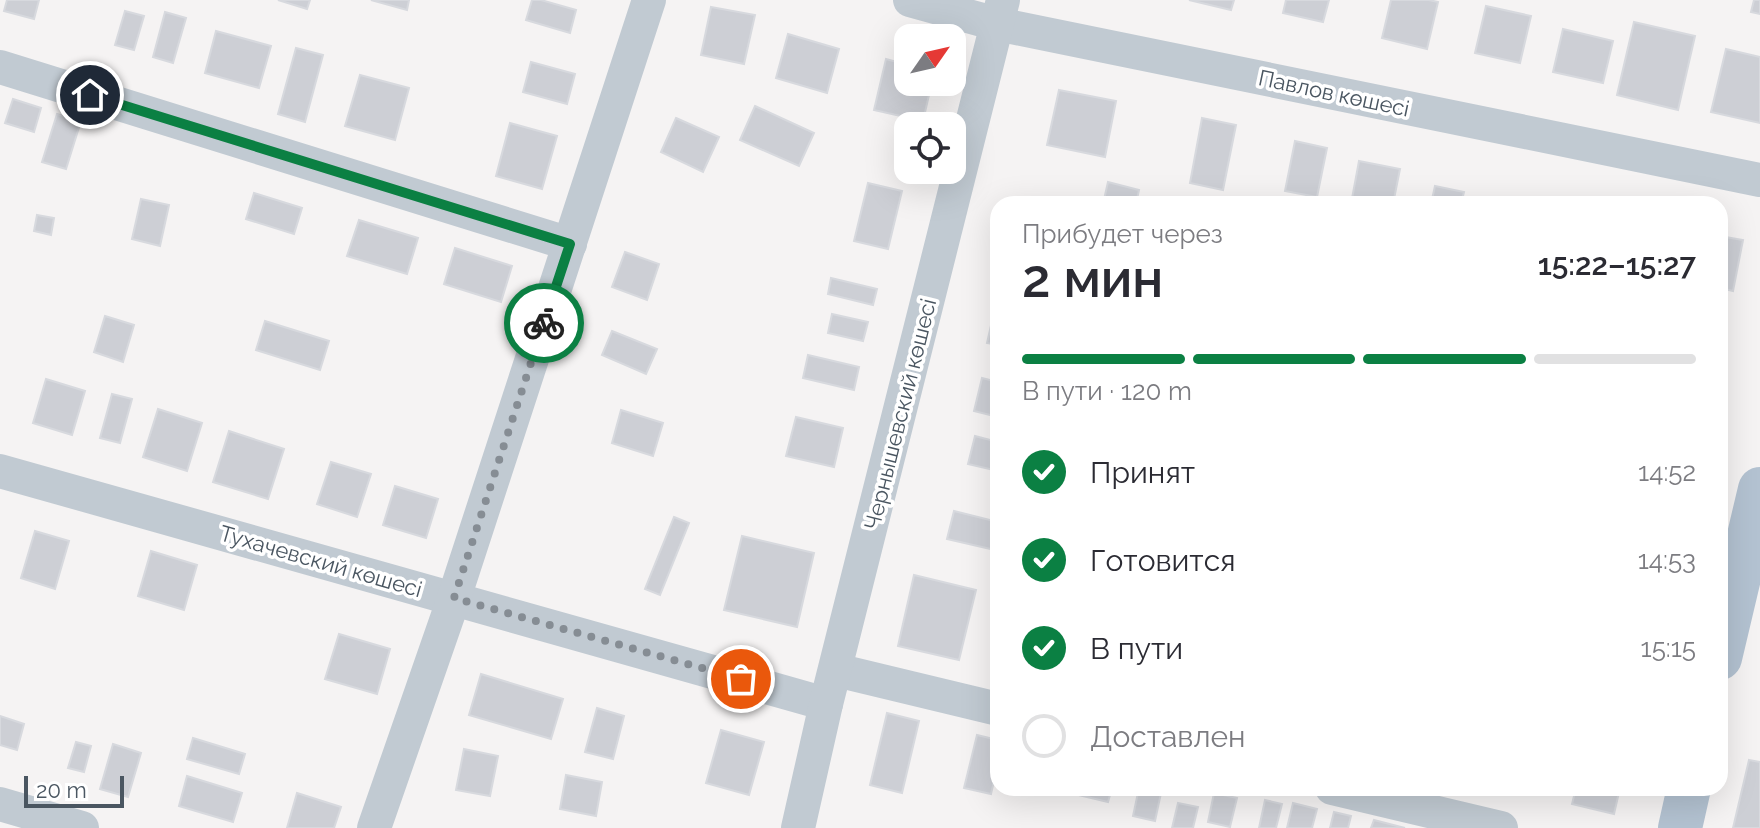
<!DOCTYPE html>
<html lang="ru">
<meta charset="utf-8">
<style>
:root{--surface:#fff;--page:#f7f7f7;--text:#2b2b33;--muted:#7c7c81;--line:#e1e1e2;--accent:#0b8043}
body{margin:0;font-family:Raleway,sans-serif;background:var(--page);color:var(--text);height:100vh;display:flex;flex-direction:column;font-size:30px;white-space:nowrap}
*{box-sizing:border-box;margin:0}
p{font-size:26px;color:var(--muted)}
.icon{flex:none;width:44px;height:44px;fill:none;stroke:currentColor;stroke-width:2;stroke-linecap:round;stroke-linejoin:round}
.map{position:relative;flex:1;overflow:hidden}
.sheet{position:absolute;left:990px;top:196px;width:738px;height:600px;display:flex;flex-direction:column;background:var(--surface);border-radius:24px;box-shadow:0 8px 32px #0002}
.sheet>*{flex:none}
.needle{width:52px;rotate:56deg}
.fabs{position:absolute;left:894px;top:24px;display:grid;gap:16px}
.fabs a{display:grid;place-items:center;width:72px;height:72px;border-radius:16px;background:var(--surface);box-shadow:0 8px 32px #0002;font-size:40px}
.scale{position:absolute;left:24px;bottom:20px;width:100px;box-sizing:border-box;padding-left:8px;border:4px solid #4a5661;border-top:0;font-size:22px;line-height:28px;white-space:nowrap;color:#4a5661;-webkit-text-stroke:6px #fff;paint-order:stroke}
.pin{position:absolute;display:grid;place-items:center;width:68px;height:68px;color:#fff;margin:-34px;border:4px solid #fff;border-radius:50%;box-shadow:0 2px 8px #0007}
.courier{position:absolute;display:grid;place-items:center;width:80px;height:80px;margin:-40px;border:6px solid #0b8043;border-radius:50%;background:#fff;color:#222;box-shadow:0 2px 10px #0007}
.head em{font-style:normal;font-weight:600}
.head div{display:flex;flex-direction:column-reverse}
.head{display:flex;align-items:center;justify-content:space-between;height:136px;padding:0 32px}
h1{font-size:52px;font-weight:600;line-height:60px}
.bar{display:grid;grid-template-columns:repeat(4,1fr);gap:12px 8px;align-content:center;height:96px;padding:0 32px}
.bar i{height:10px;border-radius:6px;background:var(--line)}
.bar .selected{background:var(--accent)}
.bar p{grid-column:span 4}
ol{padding:0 32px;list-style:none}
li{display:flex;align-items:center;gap:24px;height:88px}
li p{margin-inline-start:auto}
li .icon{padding:8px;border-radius:50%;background:var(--accent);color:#fff;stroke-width:4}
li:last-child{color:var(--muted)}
li i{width:44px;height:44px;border:4px solid var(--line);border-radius:50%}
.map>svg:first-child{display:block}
.building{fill:#cdcfd5;stroke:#d7d9de;stroke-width:2}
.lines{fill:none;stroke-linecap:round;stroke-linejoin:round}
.minor{stroke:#c1cad2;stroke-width:34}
.major{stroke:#b3c2d1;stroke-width:44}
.done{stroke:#868d94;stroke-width:8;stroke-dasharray:0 14.4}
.route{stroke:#0b8043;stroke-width:10}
.labels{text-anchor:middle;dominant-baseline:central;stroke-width:7;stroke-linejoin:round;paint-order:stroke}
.street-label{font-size:22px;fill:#4a5661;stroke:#fff}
</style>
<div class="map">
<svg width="1760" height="828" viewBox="0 0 1760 828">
<rect width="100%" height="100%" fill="#f5f3f3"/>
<g class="building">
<polygon points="7,0 39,0 34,19 4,11"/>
<polygon points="278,0 310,0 307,9"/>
<polygon points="371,0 409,0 407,10"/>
<polygon points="532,0 541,0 576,10 570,33 526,20"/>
<polygon points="1189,0 1234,0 1231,10"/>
<polygon points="1286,0 1329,0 1323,22 1283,13"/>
<polygon points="1391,0 1429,0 1438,2 1427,49 1382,38"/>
<polygon points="1754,0 1760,0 1760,14 1751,12"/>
<polygon points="1486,6 1531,16 1520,63 1475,53"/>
<polygon points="711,7 755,15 744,64 701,55"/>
<polygon points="125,11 144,16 134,50 115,45"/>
<polygon points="165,12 186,18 173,63 153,57"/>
<polygon points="1634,22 1695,36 1678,110 1617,95"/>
<polygon points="1563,29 1613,41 1603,83 1553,72"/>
<polygon points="216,31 271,46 259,88 205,73"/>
<polygon points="788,34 839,49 827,93 776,78"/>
<polygon points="296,48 323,55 305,122 278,114"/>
<polygon points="1726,49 1760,57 1760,123 1711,112"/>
<polygon points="886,59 908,65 908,82 932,82 923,121 874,110"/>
<polygon points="531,62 575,74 567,104 523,92"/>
<polygon points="360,75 409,88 395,140 345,126"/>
<polygon points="1059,90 1116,101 1105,157 1047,145"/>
<polygon points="13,99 41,108 34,132 5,123"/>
<polygon points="755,106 814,133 799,166 740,140"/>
<polygon points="57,114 81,121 66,169 42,162"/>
<polygon points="676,118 719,137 703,172 661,152"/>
<polygon points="1202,118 1236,125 1223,190 1190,183"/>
<polygon points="510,123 557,136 542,189 496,176"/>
<polygon points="1295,141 1327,148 1317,197 1285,191"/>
<polygon points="1359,161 1400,169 1393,204 1351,204"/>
<polygon points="1108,182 1139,190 1136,204 1103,204"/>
<polygon points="868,183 902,191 888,249 854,241"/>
<polygon points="1435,186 1464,192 1461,204 1431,204"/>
<polygon points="254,193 302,208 294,234 246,219"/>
<polygon points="141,199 169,205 160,246 132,239"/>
<polygon points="37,215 54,218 51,235 34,231"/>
<polygon points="359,220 418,238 407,274 347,256"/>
<polygon points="1720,236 1743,240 1733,291 1720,288"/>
<polygon points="455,248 512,266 501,302 444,284"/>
<polygon points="625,252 659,264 647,300 612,287"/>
<polygon points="831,278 877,289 873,305 828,294"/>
<polygon points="997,299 998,300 998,345 987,343"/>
<polygon points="832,314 868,322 863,341 828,333"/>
<polygon points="105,316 134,325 123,362 94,352"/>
<polygon points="265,321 329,341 320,370 256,350"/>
<polygon points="612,331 657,349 646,374 602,355"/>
<polygon points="808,355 859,367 854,390 803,378"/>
<polygon points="982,378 998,382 998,417 974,411"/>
<polygon points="46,379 85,391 72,435 33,423"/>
<polygon points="112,394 132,399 120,443 100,438"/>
<polygon points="158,409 202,423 187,471 143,457"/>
<polygon points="621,410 663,423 653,456 612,443"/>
<polygon points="796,417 843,428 834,467 786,456"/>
<polygon points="229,431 284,449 268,499 213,482"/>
<polygon points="975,436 998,442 998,471 968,464"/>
<polygon points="331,462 371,474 357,517 317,504"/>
<polygon points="395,486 438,499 426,538 383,525"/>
<polygon points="954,511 998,522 998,539 995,550 947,539"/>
<polygon points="674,517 689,523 660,595 645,589"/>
<polygon points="35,531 69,541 55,589 21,578"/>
<polygon points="742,536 814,553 797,627 724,610"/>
<polygon points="151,551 197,565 184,610 138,596"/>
<polygon points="914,575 976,590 959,660 898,646"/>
<polygon points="339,634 390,649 377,694 325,679"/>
<polygon points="481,674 563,699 551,739 469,715"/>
<polygon points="597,708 624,716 613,759 585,752"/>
<polygon points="887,713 919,721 902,793 870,785"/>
<polygon points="0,716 24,724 17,750 0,745"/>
<polygon points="721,730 764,742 749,795 706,783"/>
<polygon points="977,735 998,740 998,764 991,794 964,788"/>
<polygon points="193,738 245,754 239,774 187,759"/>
<polygon points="76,742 91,746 84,772 68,768"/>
<polygon points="113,744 141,753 128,797 100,789"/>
<polygon points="464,749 498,756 490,796 456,790"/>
<polygon points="1749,760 1760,762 1760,828 1733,828"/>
<polygon points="566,775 602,782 596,816 560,809"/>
<polygon points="187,776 242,793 233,822 179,806"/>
<polygon points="1067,788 1112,788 1108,802 1066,792"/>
<polygon points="1139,788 1161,793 1155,821 1133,816"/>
<polygon points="1576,788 1620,788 1614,814 1572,804"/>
<polygon points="297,793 341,807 334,828 287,828"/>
<polygon points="1214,793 1237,798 1230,827 1208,822"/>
<polygon points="1265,800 1282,804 1276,828 1259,828"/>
<polygon points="1178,803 1198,807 1193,828 1172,828"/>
<polygon points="1293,803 1317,809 1312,828 1287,828"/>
<polygon points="1334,812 1351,816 1348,828 1330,828"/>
<polygon points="1374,820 1405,828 1371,828"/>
</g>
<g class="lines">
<g class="minor">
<polyline points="910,0 997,24 1760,180"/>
<polyline points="0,67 570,244"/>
<polyline points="0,471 826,704"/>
<polyline points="836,670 998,709"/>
<polyline points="1332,788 1501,828"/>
<polyline points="0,804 82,828"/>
<polyline points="374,828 454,598 649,0"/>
<polyline points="798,828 826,704 1003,0"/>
</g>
<g class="major">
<polyline points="1720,658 1760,489"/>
<polyline points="1680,828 1689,788"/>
</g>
</g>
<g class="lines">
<polyline class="done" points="544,323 454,598 741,679"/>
<polyline class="route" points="90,95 570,244 544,323"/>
</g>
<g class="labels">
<g class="street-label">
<text transform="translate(1334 93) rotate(12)">Павлов көшесі</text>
<text transform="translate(900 414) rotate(-76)">Чернышевский көшесі</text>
<text transform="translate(321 561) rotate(16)">Тухачевский көшесі</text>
</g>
</g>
</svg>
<div class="fabs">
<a><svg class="needle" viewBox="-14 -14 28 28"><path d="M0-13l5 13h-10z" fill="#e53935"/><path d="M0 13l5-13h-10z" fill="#7c7c81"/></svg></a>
<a><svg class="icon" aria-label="locate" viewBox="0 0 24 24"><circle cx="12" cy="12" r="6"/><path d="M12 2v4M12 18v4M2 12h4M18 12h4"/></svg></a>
</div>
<div class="scale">20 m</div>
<div class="pin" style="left:741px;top:679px;background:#ea580c"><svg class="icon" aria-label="bag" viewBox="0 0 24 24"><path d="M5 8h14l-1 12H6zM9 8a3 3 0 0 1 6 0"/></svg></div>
<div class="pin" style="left:90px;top:95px;background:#1f2937"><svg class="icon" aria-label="home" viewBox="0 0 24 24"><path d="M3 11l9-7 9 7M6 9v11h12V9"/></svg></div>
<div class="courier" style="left:544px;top:323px"><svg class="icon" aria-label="bike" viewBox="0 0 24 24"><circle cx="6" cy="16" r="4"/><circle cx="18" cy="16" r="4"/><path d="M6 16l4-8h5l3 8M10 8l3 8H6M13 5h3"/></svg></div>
<section class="sheet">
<div class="head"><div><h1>2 мин</h1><p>Прибудет через</p></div><em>15:22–15:27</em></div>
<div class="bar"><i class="selected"></i><i class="selected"></i><i class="selected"></i><i></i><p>В пути · 120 m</p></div>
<ol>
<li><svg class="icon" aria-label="check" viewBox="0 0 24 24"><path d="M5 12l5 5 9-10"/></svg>Принят<p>14:52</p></li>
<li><svg class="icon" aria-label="check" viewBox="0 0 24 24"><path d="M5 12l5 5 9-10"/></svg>Готовится<p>14:53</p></li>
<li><svg class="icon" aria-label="check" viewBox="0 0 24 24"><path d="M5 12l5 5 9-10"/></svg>В пути<p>15:15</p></li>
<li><i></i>Доставлен</li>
</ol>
</section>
</div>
